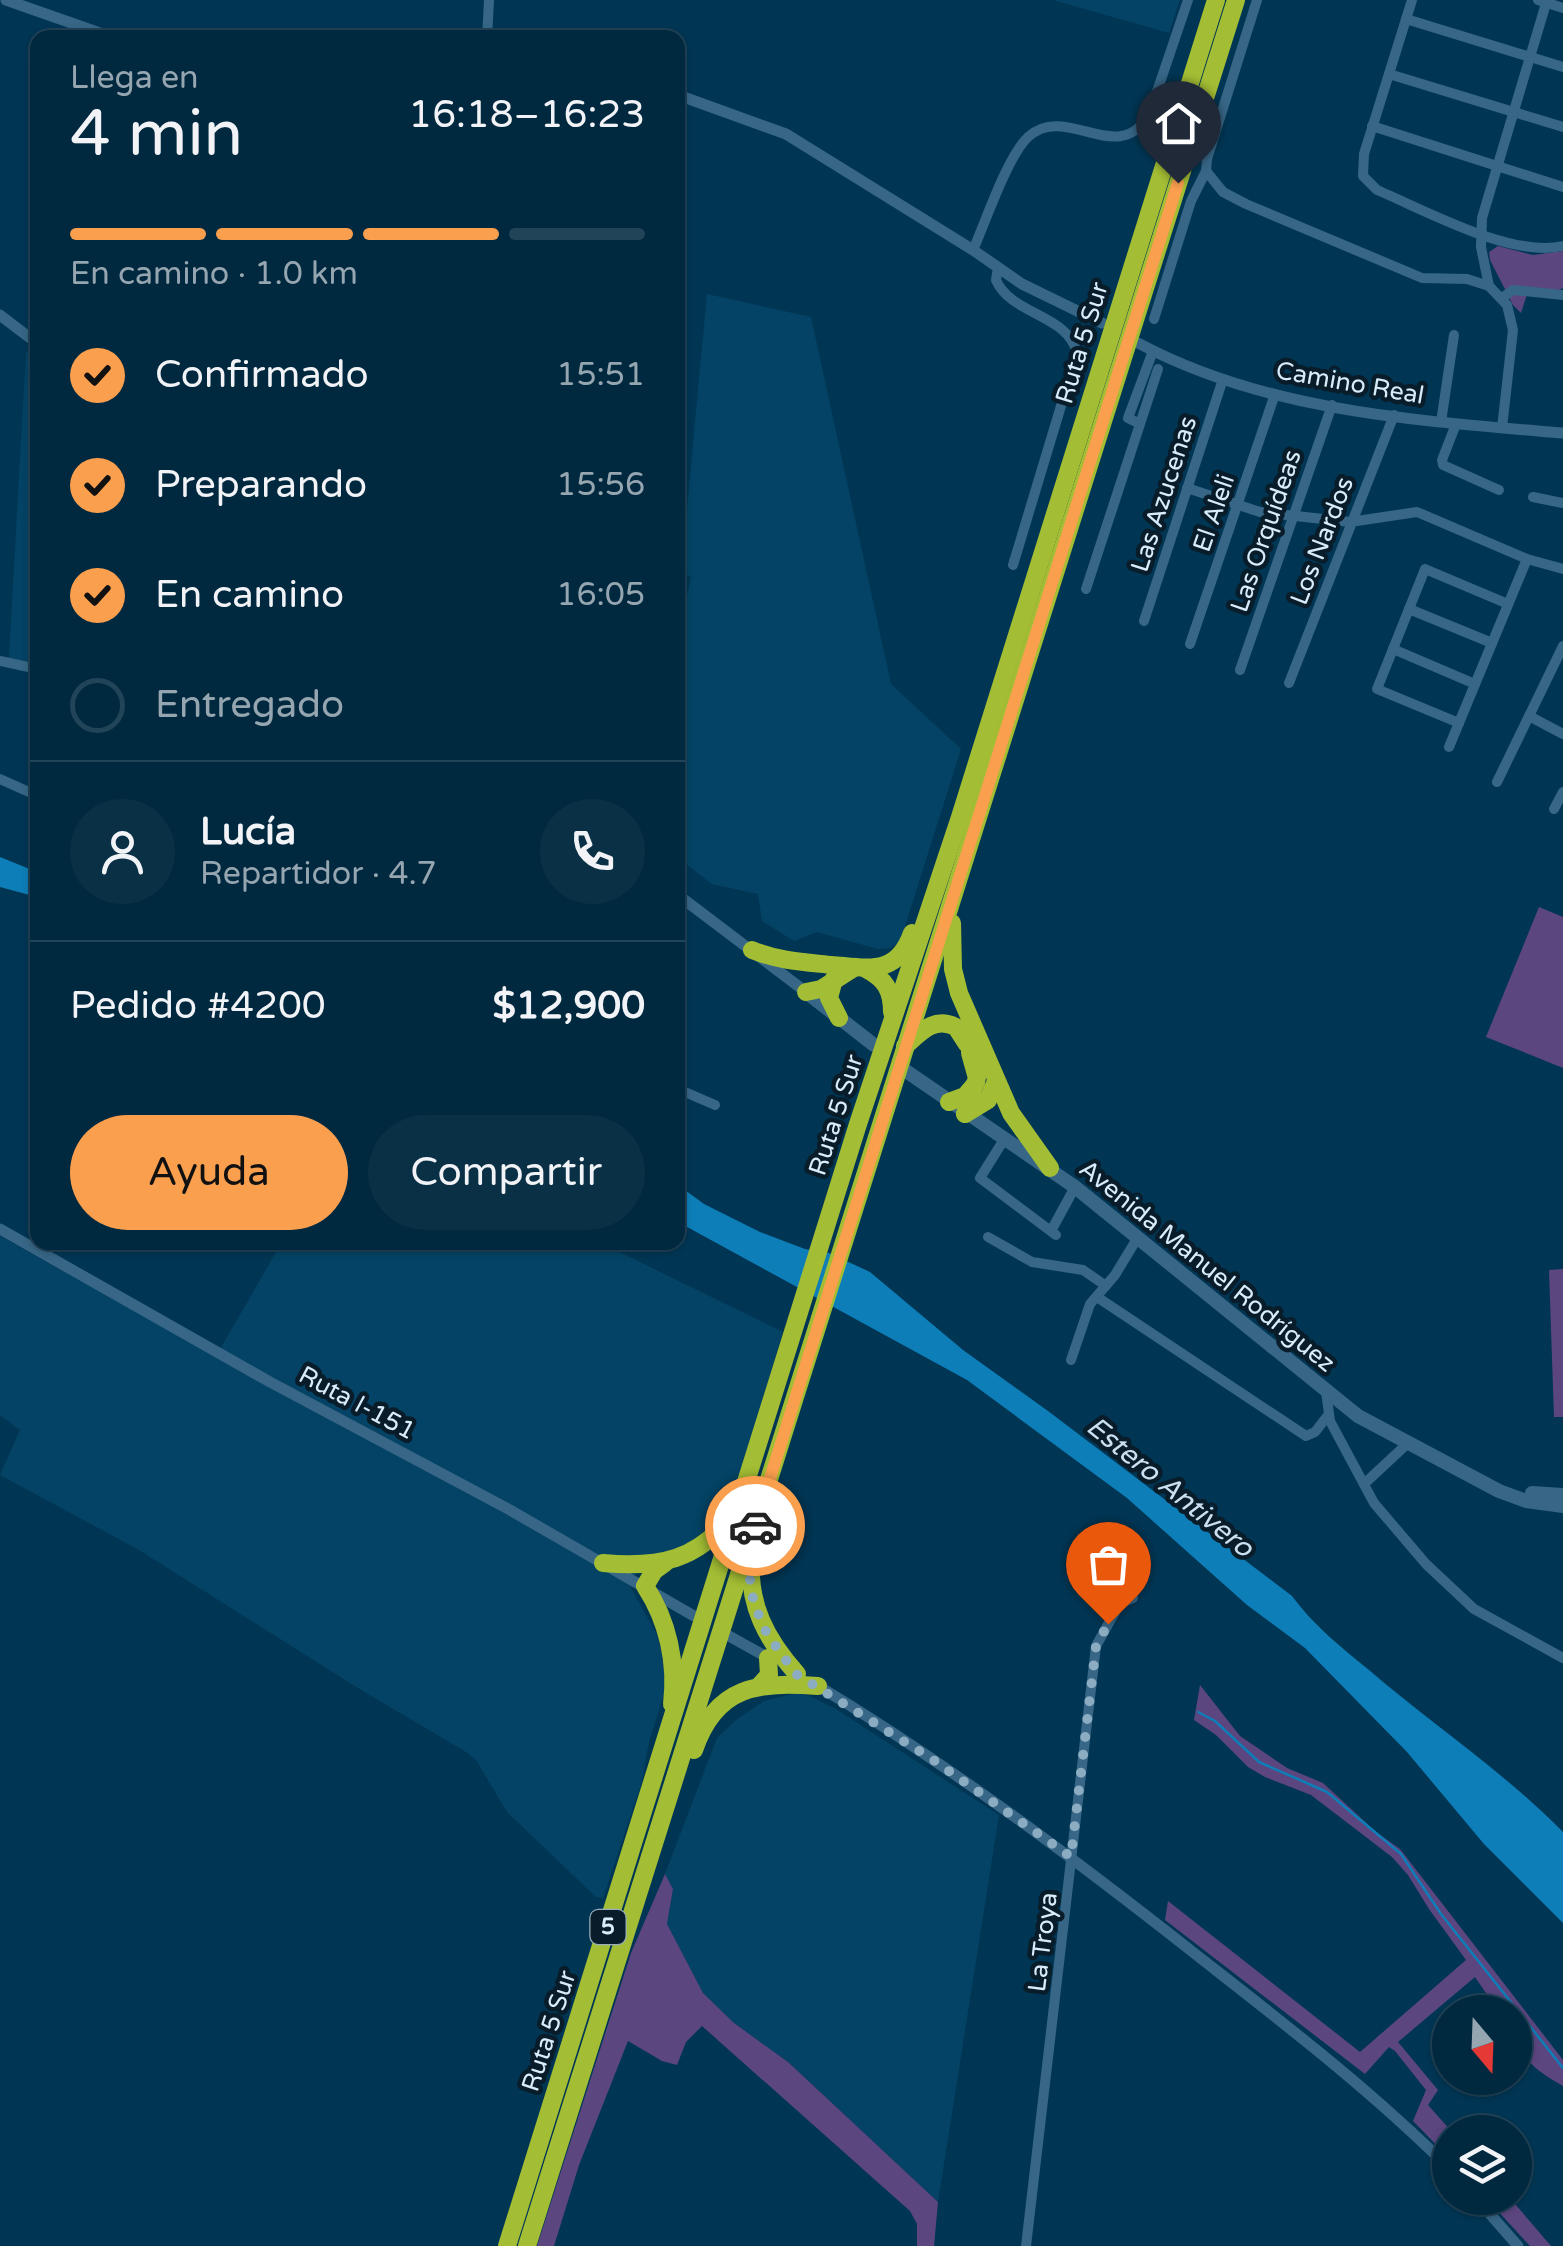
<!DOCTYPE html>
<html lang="es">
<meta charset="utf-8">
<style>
:root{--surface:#00283f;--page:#0a3046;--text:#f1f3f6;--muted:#95a6b0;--line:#224459;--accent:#fa9f4e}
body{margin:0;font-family:"Varela Round",sans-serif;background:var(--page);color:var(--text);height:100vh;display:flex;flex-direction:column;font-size:38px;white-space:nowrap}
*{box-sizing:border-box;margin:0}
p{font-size:32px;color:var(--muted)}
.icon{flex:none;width:55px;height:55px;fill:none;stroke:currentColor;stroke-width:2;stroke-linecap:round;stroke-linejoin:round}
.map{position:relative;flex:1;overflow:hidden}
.details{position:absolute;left:30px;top:30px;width:655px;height:1220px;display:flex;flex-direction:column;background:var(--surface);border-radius:20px;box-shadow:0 2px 8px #0004,0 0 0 2px var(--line)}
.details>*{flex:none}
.needle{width:65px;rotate:161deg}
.tools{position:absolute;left:1432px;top:1995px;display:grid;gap:20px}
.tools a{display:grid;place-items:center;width:100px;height:100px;border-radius:50%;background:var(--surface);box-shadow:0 2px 8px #0004,0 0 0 2px var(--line);font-size:50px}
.pin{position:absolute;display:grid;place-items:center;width:85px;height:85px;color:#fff;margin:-102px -42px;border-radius:50% 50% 50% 0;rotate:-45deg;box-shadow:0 0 10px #0007}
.pin .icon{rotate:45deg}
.courier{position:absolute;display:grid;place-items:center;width:100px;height:100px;margin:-50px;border:8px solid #fa9f4e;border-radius:50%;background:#fff;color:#222;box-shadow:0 2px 12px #0007}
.head em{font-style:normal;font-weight:600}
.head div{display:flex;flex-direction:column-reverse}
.head{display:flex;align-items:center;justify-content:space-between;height:170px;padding:0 40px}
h1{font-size:65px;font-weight:600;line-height:75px}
.bar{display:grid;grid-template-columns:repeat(4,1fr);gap:15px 10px;align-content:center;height:120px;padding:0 40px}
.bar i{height:12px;border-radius:8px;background:var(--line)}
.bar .current{background:var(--accent)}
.bar p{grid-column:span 4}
.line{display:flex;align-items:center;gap:25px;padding:0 40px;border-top:2px solid var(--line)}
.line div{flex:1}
.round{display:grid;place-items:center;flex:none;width:105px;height:105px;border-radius:52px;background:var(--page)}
ol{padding:0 40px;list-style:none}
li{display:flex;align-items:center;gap:30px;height:110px}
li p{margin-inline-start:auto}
li .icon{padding:10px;border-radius:50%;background:var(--accent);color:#111;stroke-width:4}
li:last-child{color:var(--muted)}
li i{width:55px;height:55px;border:5px solid var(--line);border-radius:50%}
.button{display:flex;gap:20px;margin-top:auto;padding:20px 40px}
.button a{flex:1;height:115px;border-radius:60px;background:var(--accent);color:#111;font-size:40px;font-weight:600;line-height:115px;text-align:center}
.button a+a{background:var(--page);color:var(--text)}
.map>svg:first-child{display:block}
.built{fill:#044365}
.green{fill:#5c4680}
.water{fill:#0d7eb8}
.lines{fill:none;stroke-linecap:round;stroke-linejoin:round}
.stream{stroke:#0d7eb8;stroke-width:2.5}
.minor{stroke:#376686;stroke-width:10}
.tertiary{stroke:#376686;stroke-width:11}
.secondary{stroke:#376686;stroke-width:14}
.motorway{stroke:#a3bd34;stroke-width:18}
.done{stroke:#8cacc1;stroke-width:10;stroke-dasharray:0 18}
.route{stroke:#fa9f4e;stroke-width:12}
.labels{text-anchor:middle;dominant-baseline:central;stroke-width:9;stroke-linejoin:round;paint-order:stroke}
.shield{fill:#081c29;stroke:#9aaebc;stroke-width:2.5}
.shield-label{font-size:22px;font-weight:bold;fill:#d8ecfb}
.street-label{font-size:25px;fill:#d8ecfb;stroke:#081c29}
.water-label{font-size:28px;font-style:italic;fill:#cadfef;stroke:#081c29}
</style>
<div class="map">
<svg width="1563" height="2246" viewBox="0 0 1563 2246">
<rect width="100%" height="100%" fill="#003654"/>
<g class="built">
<polygon points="1053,0 1180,0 1169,33"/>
<polygon points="707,294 811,317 891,684 961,749 900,942 890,948 878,949 817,932 794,941 762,921 758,894 712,884 678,858 678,636 691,577 681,572"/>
<polygon points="26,351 38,361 37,663 9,658"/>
<polygon points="0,1236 216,1356 282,1242 601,1243 783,1332 732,1504 713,1526 670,1556 642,1558 631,1588 656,1633 663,1657 665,1691 649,1742 642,1781 603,1898 596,1897 507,1812 476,1760 466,1752 358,1688 139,1550 0,1475 20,1430 0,1415"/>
<polygon points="796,1693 810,1696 836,1709 999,1815 938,2202 788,2062 734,2023 703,1993 667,1924 673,1889 665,1874 717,1738 736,1720 764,1701"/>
</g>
<g class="green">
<polygon points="1498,246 1533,255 1563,251 1563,288 1556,291 1529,288 1521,313 1513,305 1490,260 1489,252"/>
<polygon points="1539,907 1563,917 1563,1068 1486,1037"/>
<polygon points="1563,1269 1563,1417 1554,1417 1549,1270"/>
<path d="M1200,1685L1240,1736L1287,1768L1323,1783L1376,1832L1400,1849L1563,2060V2086C1528,2066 1515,2054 1515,2012H1499L1475,1977L1398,2042L1438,2090L1428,2105L1452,2132L1450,2159L1413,2121L1426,2090L1395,2051L1389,2047L1365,2074L1165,1920L1168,1901L1360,2052L1466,1960L1429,1909L1408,1875L1392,1857L1311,1795L1265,1777L1248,1767L1216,1735L1194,1720Z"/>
<polygon points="665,1874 673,1889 667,1924 703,1993 734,2023 788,2062 938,2202 934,2246 917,2246 917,2224 910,2211 702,2026 686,2042 677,2065 662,2061 628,2041 579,2165 554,2246 537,2246 631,1953"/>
<polygon points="1486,2198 1510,2198 1551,2246 1530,2246"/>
</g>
<g class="water">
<polygon points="0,857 37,872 37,897 0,887"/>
<path d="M678,1185L704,1204L760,1232L805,1249L829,1253L870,1272L963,1350L1048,1411L1292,1596C1313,1625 1342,1648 1369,1670C1433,1725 1504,1772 1563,1832V1923L1484,1844L1407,1752L1305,1648L1247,1605L1127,1498L967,1380L678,1222Z"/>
</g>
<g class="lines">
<polyline class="stream" points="1198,1712 1215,1721 1259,1762 1327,1792 1401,1854 1441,1914 1563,2068"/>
<g class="minor">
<path d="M1412,0L1364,154L1363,176L1377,190C1427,211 1511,258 1563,246"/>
<polyline points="1538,0 1563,8"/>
<polyline points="1406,19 1563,67"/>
<polyline points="487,38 489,0"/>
<polyline points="1389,74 1563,127"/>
<polyline points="1372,126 1563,187"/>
<polyline points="1206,171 1223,192 1246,204 1422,278 1467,279 1489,286 1507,305 1513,330 1502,428"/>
<path d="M973,250C986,221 1007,157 1028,137C1066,102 1117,168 1149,115L1188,0"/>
<path d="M998,267L996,280C1011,315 1068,314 1077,353L1013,565"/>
<polyline points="1489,286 1481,247 1482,218 1547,0"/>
<polyline points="1502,298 1513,290 1563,295"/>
<polyline points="1154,319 1191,201 1206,171 1207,159 1257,0"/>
<polyline points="1441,422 1454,335"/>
<polyline points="1140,424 1128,418 1153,351"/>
<polyline points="1456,424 1442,460 1443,465 1499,490"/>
<polyline points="1187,488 1260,512 1350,522 1417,512 1527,559 1563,569"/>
<polyline points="1533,497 1563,503"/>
<polyline points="678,585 681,591 678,606"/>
<polyline points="1086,589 1158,369"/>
<polyline points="1409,609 1492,643"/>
<polyline points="1144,621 1223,379"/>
<polyline points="1190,644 1275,394"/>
<polyline points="1393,649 1475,684"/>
<polyline points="0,661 38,669"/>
<polyline points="1240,670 1332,405"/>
<polyline points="1289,683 1394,415"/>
<polyline points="1529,716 1563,734"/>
<polyline points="1459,723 1377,689 1425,569 1508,604"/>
<polyline points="1449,747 1527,559"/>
<polyline points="0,779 38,796"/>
<polyline points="1497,782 1563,646"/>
<polyline points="1554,809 1563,792"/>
<polyline points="678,1089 715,1105"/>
<polyline points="1005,1138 980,1178 1056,1235"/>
<polyline points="1051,1231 1075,1187"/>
<polyline points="988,1237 1032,1262 1083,1270 1106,1286"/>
<polyline points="1097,1297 1306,1436 1315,1432 1329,1414"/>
<polyline points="1071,1360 1090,1304 1115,1275 1138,1237"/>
<polyline points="1326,1391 1330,1421 1374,1503 1426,1564 1474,1609 1563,1658"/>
<polyline points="1364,1484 1407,1444"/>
<polyline points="1026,2246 1096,1646 1120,1603 1133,1598"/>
</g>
<g class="tertiary">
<polyline points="6,0 114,38"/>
<polyline points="678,95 786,134 973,250 1022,284 1102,323"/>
<polyline points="0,315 38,344"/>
<path d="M1138,343C1267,412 1420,421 1563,433"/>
<polyline points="678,895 806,992"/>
<polyline points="0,1229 270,1382 510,1510 694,1616"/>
<polyline points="729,1636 772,1660"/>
<path d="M815,1684C948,1764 1072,1857 1194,1953C1282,2022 1371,2090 1450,2169"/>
<polyline points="1476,2198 1518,2246"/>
</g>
<g class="secondary">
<polyline points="806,992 874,1045"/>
<polyline points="906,1071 1075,1187 1358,1416 1499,1491 1526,1501 1563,1506"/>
<polyline points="1532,1493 1563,1495"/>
</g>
<g class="motorway">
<polyline points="952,923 953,969 959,993 1011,1113 1050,1168"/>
<path d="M752,950C779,961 803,962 832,965C869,968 897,976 912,933"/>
<path d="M866,969C885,979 892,990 892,1012"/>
<polyline points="834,979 829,998 839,1018"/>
<polyline points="806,992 821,989 854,968"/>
<path d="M905,1046C921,1032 934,1016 956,1027L967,1044"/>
<polyline points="949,1102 965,1096 976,1083"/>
<polyline points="965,1114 977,1078 970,1053"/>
<polyline points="965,1114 988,1100 996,1081"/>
<path d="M751,1558C748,1605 766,1639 797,1674"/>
<path d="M603,1563C659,1568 698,1561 734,1513"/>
<path d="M665,1563L654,1571L645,1586C668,1621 677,1663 672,1704"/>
<polyline points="760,1685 769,1675 768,1658"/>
<path d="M694,1750C716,1685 758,1682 818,1686"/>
<polyline points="507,2246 858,1124 960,817 1216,0"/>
<polyline points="527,2246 1236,0"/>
</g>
</g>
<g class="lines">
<polyline class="done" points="755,1526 750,1580 754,1604 767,1634 796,1674 929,1757 1071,1857 1096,1646 1108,1624"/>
<polyline class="route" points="755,1526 1178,183"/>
</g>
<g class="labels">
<rect class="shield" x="590.5" y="1910" width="35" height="34" rx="8"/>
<g class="shield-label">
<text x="608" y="1927">5</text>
</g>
<g class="street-label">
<text transform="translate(1082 343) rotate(-73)">Ruta 5 Sur</text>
<text transform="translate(1350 383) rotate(10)">Camino Real</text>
<text transform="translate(1164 494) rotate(-72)">Las Azucenas</text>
<text transform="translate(1214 513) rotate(-71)">El Aleli</text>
<text transform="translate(1266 531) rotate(-71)">Las Orquídeas</text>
<text transform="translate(1322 541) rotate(-69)">Los Nardos</text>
<text transform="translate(836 1115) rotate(-72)">Ruta 5 Sur</text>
<text transform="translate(1207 1266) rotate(39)">Avenida Manuel Rodríguez</text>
<text transform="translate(357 1403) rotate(28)">Ruta I-151</text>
<text transform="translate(1043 1942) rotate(-83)">La Troya</text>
<text transform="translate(549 2031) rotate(-72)">Ruta 5 Sur</text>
</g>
<g class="water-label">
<text transform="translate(1170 1487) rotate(39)">Estero Antivero</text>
</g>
</g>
</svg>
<div class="tools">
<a><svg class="needle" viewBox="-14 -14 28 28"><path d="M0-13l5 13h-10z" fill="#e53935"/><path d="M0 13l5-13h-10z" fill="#95a6b0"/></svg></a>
<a><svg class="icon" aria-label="layers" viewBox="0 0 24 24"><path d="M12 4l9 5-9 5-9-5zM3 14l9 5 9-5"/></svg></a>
</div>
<div class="pin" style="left:1108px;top:1624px;background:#ea580c"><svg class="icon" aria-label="bag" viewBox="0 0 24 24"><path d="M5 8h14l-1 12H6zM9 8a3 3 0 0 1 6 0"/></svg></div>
<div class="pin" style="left:1178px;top:183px;background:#1f2937"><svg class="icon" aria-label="home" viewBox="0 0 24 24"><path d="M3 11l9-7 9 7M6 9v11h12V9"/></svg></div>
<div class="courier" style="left:755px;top:1526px"><svg class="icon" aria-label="car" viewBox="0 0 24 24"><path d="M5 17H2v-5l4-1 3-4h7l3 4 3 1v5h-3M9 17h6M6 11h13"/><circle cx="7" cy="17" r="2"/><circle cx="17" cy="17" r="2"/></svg></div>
<section class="details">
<div class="head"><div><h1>4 min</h1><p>Llega en</p></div><em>16:18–16:23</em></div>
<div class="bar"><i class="current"></i><i class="current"></i><i class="current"></i><i></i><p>En camino · 1.0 km</p></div>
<ol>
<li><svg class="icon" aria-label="check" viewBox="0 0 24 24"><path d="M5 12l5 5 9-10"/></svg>Confirmado<p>15:51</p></li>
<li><svg class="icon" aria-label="check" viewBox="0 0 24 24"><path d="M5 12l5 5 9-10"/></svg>Preparando<p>15:56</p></li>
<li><svg class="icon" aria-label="check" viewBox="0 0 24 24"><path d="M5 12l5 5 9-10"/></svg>En camino<p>16:05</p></li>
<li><i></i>Entregado</li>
</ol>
<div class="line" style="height:180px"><a class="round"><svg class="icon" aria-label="person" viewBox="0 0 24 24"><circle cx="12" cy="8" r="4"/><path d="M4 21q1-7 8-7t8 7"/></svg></a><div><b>Lucía</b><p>Repartidor · 4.7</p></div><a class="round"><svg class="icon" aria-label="phone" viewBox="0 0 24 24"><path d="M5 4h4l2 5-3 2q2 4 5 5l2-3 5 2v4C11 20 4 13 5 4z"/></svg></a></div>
<div class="line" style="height:130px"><div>Pedido #4200</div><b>$12,900</b></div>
<div class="button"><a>Ayuda</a><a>Compartir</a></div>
</section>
</div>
